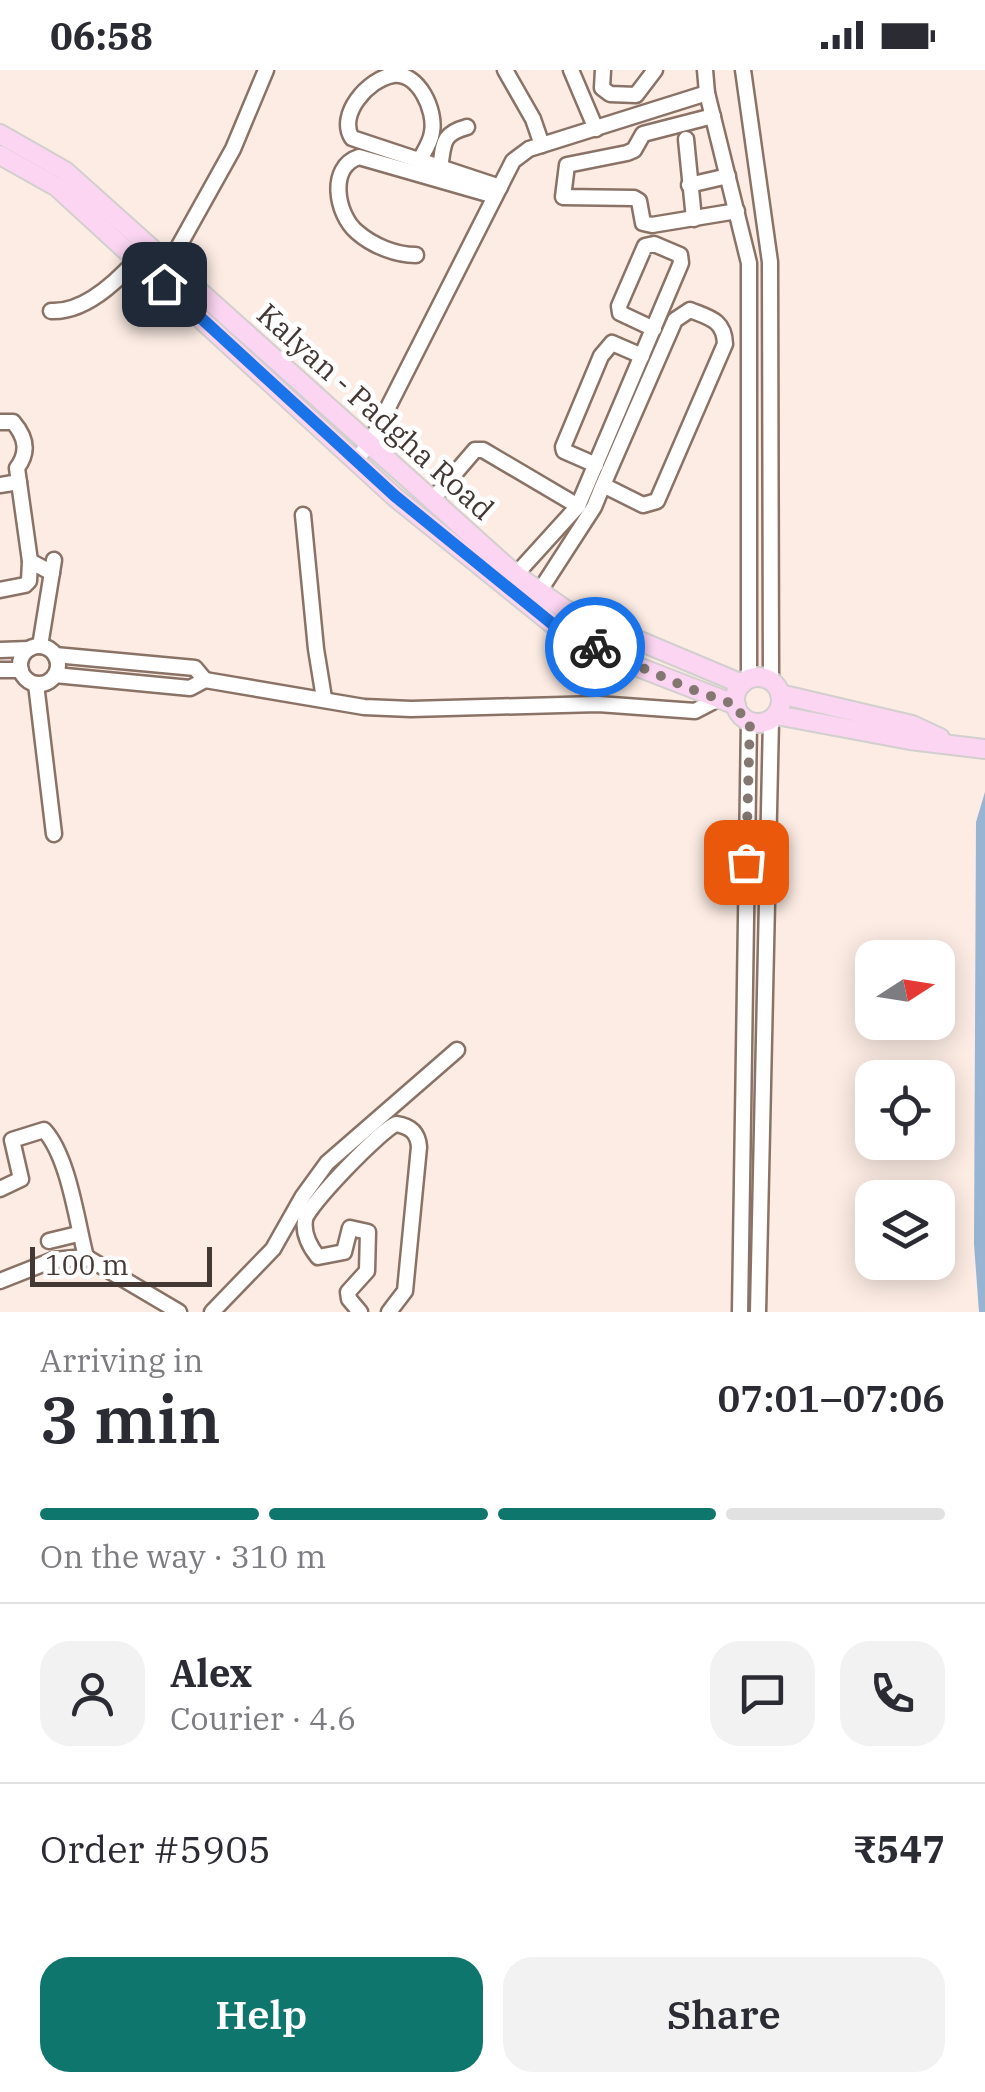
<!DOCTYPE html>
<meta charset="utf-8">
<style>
:root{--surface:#fff;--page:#f2f2f3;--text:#2b2b33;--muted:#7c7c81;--line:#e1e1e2;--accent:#0f766e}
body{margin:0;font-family:"IBM Plex Serif",serif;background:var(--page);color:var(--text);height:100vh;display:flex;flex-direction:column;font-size:38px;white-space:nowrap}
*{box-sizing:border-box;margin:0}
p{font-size:32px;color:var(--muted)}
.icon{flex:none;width:55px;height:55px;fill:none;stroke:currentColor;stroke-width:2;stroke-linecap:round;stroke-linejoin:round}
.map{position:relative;height:1242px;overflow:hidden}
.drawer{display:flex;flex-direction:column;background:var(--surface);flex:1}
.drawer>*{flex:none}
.needle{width:65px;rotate:78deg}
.buttons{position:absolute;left:855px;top:870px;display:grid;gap:20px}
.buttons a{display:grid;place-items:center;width:100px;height:100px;border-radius:20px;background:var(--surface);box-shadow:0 5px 25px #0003;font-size:50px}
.scale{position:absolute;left:30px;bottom:25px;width:182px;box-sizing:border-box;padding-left:10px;border:5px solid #433833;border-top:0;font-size:28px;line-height:35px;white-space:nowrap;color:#433833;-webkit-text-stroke:8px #fff;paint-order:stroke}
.pin{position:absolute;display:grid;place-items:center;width:85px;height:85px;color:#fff;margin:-42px;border-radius:20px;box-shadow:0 5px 15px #0006}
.courier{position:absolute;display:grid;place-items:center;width:100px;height:100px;margin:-50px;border:8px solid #1a73e8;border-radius:50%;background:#fff;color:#222;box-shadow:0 2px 12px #0007}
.head em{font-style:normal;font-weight:600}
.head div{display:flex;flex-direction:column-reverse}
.head{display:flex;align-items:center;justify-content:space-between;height:170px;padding:0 40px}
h1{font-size:65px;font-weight:600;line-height:75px}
.bar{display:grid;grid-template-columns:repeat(4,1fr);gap:15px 10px;align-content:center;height:120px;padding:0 40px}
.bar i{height:12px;border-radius:8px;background:var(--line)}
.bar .active{background:var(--accent)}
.bar p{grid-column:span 4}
.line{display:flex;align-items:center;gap:25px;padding:0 40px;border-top:2px solid var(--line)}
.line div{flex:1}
.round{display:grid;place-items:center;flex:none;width:105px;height:105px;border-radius:30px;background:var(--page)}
.cta{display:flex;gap:20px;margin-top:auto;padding:20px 40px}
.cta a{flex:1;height:115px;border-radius:30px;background:var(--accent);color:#fff;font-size:40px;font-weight:600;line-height:115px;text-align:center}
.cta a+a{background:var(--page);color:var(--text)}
.status{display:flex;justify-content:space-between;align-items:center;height:70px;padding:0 50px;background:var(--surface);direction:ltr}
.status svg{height:28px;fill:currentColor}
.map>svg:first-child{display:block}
.water{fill:#97b4d3}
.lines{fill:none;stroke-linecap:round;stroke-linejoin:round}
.minor-casing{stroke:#8a7366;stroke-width:19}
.major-casing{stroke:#d2cfce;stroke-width:22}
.minor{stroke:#fff;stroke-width:14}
.major{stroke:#fbd5f1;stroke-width:18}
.done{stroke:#847771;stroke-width:10;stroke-dasharray:0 18}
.route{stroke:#1a73e8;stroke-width:12}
.labels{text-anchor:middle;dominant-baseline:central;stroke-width:10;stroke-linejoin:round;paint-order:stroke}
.street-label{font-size:30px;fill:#433833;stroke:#fff}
</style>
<div class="status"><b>06:58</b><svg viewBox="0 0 49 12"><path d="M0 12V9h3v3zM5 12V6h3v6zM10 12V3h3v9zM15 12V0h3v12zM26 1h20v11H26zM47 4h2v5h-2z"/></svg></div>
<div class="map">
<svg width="985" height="1242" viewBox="0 0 985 1242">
<rect width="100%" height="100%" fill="#fcece4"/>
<polygon class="water" points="985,722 985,1242 979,1242 974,1174 976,752"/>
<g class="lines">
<g class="minor-casing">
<g id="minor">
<polyline points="505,0 533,49 542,75"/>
<polyline points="571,0 596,59"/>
<polyline points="603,0 602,18 610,24 636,25 655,0"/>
<polyline points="705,0 707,23 749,193 749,609"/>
<polyline points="743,0 770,192 771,611"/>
<polyline points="713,46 643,64 634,80 627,83 567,95 563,127 634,128 639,131 643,153 652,155 737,141"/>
<polyline points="686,69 694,149"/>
<path d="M419,91C424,82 431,72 432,62C436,41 419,2 393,5C368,9 337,45 352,68L500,117"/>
<path d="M440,98C444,74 441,64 467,57"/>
<polyline points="689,115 728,106"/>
<path d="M416,185C396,185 373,176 357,162C336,144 328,97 359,87L495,126"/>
<polyline points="170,192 233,79 266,0"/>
<path d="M51,241C89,243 126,203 149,175"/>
<path d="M0,352H13C26,367 29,382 17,398L30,491L52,503"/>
<polyline points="355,391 370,373 513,91 529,79 707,23"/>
<polyline points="596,395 564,381 563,377 601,286 612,273 642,286"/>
<polyline points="0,415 19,412"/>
<polyline points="432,430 475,380 483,380 578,436"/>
<polyline points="303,445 316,579 324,628"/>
<polyline points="509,512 578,436 681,193 680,185 654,174 645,176 619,236 620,243 654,259"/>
<polyline points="0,520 25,515 29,511 30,491"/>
<path d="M539,522L594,437L603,415L675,250L690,240C710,248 724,250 725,274L657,431L643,435L603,415"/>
<polyline points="40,576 54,490"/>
<circle cx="39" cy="595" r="19"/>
<polyline points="0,580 29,579"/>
<polyline points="55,585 195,598 205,610"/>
<polyline points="0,600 21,600"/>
<polyline points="55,605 190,618 205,610 364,637 411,639 598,634 695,641 718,629"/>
<polyline points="36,614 54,764"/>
<path d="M0,1119L21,1109L12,1070L44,1060C69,1087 77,1153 86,1187"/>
<polyline points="49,1171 78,1164"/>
<polyline points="0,1211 53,1190 86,1187 179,1242"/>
<polyline points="212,1242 273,1179 303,1126 327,1093 457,980"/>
<path d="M360,1242L349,1229L348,1222L367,1201L368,1162L350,1158L344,1182L318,1187C310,1177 303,1163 305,1150C306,1137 381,1060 396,1054C410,1056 418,1063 419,1077L405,1221L389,1242"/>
<polyline points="740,1242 749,652"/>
<polyline points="758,1242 771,650"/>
</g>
</g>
<g class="major-casing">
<g id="major">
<polyline points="0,64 65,101 517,506 566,540 742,614"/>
<polyline points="0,85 57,117 395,427 555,556 615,588 736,635"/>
<circle cx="758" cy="630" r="23"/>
<polyline points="780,624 912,655 940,668"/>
<polyline points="776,645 910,670 985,679"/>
</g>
</g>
<use href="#minor" class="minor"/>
<use href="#major" class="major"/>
</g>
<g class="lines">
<polyline class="done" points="595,577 688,618 736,635 743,648 750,652 746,792"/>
<polyline class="route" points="164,214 395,426 555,556 595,577"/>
</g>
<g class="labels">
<g class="street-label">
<text transform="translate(376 341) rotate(42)">Kalyan - Padgha Road</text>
</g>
</g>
</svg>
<div class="buttons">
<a><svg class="needle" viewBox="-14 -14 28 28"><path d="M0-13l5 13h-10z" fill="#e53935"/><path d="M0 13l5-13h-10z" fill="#7c7c81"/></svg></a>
<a><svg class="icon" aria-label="locate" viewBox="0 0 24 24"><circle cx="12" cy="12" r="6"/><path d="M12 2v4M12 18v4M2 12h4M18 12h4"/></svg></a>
<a><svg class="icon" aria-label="layers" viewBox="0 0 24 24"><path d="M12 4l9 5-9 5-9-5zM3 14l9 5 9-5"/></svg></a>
</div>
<div class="scale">100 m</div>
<div class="pin" style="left:746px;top:792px;background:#ea580c"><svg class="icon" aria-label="bag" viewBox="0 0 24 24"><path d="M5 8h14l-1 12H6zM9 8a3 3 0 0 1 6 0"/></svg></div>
<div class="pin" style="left:164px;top:214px;background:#1f2937"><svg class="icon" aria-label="home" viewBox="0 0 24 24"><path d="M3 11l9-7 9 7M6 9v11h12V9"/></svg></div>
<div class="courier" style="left:595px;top:577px"><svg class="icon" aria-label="bike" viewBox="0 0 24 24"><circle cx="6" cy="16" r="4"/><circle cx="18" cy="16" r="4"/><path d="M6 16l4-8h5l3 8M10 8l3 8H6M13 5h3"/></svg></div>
</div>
<section class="drawer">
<div class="head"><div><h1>3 min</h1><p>Arriving in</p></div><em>07:01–07:06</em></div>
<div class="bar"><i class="active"></i><i class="active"></i><i class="active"></i><i></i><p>On the way · 310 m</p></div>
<div class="line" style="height:180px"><a class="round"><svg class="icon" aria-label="person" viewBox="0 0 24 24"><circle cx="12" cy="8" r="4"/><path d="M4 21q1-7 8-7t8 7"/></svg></a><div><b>Alex</b><p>Courier · 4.6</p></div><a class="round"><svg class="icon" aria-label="chat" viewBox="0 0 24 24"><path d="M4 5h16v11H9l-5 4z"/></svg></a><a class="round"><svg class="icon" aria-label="phone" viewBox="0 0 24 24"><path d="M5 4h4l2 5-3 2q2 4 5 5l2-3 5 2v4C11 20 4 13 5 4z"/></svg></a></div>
<div class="line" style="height:130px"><div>Order #5905</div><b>₹547</b></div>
<div class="cta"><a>Help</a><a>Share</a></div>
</section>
